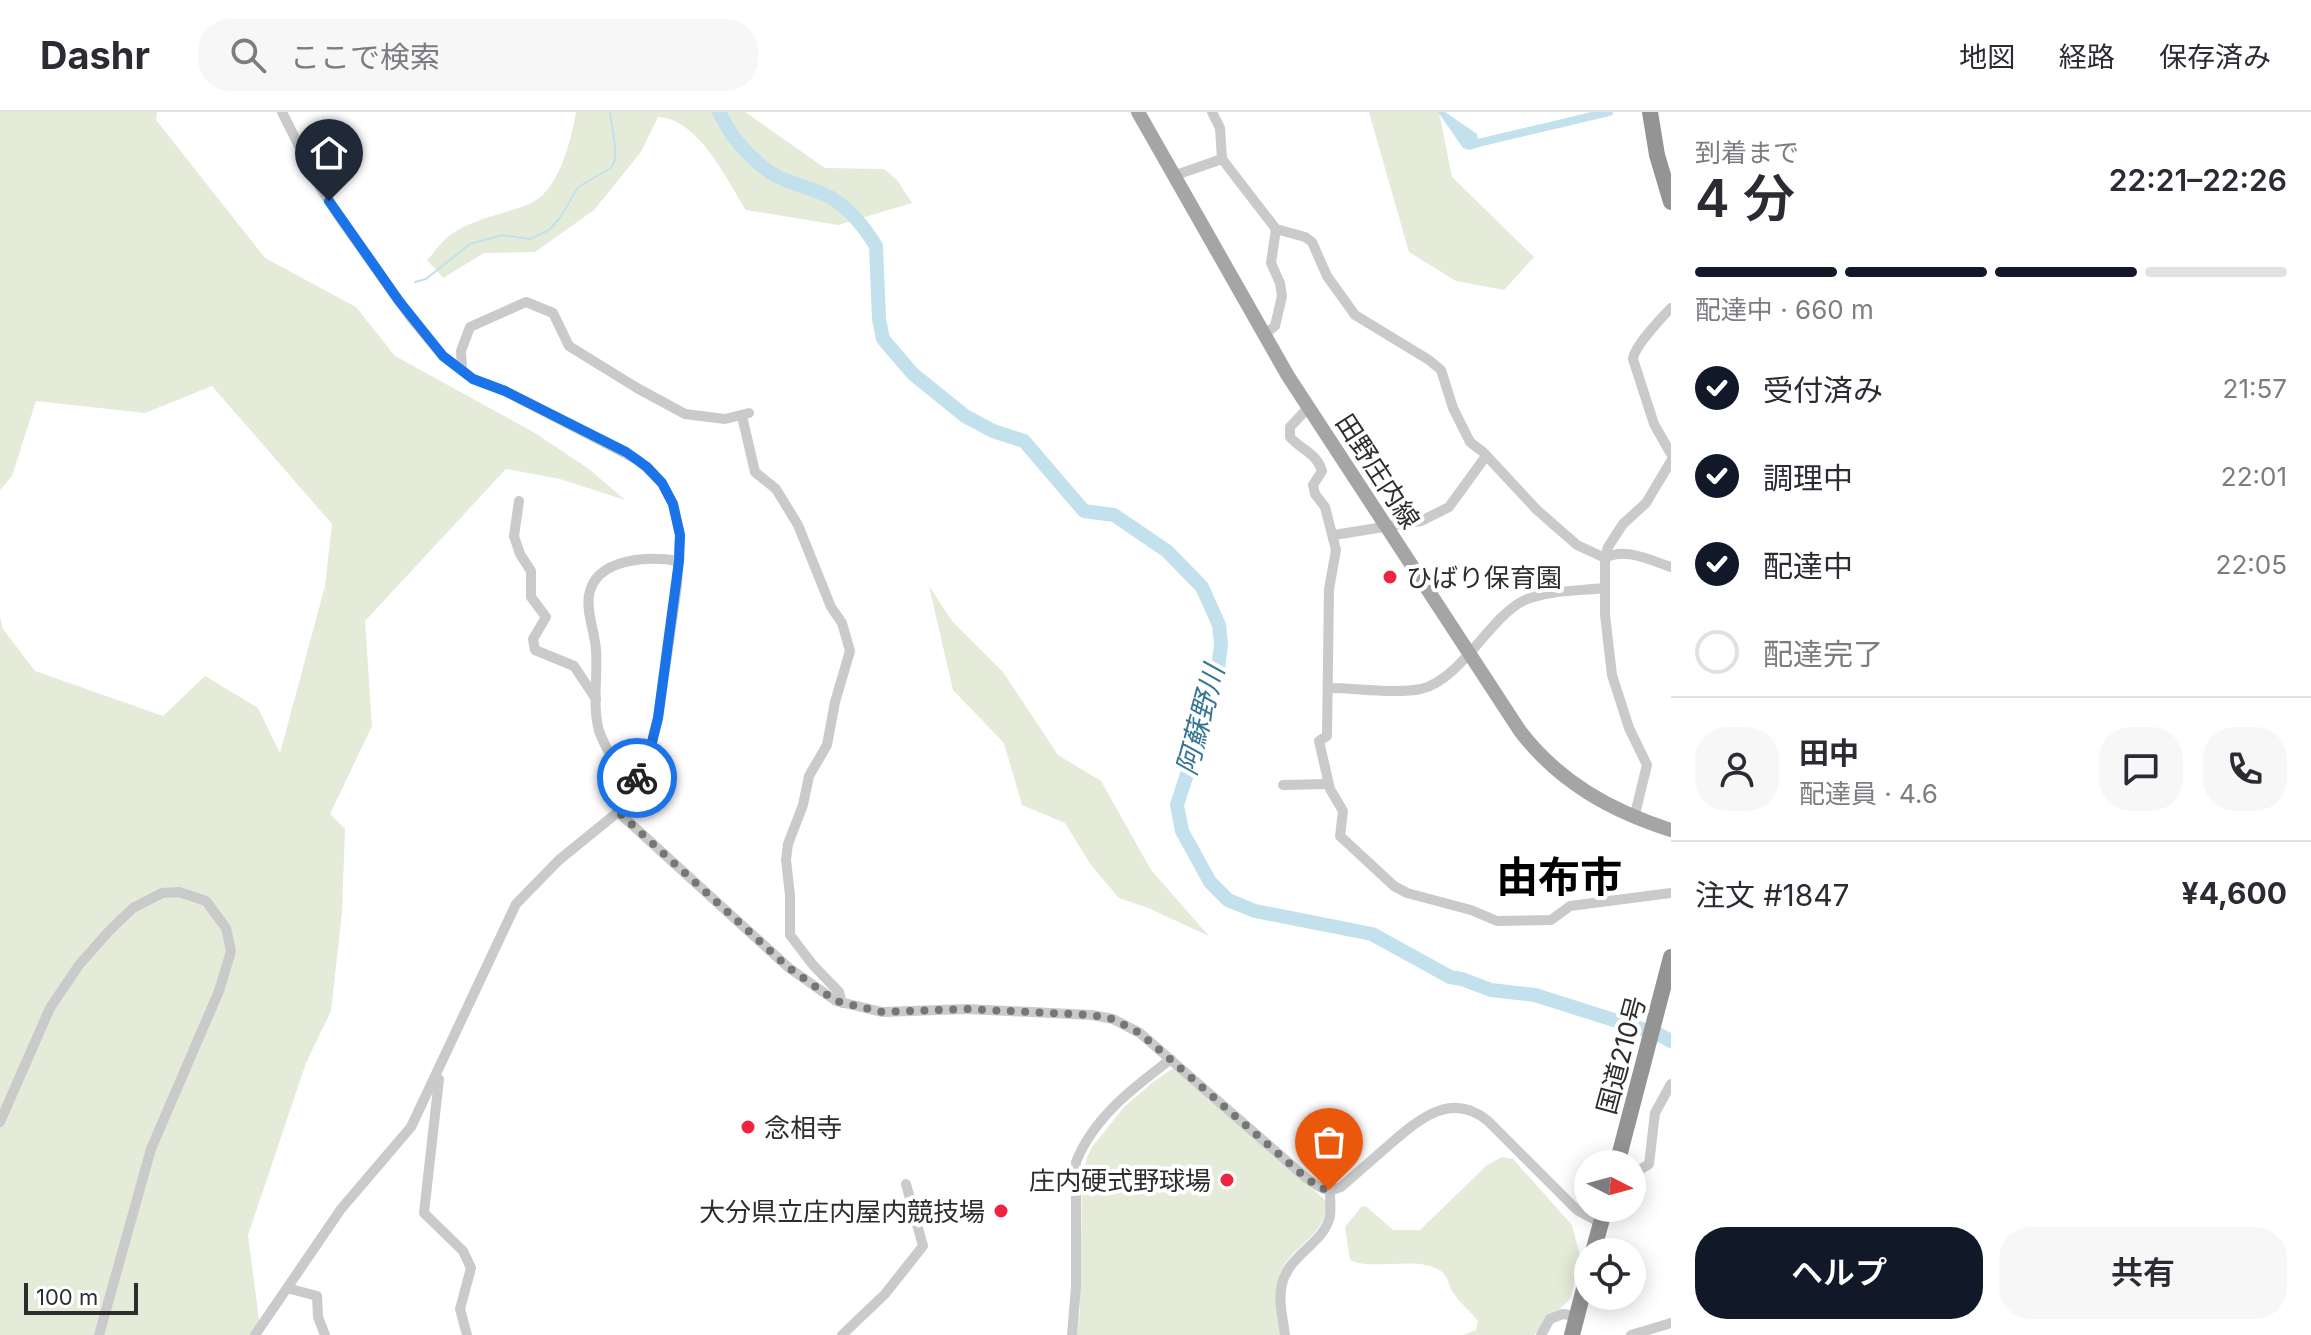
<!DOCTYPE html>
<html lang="ja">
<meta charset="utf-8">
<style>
:root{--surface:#fff;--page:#f7f7f7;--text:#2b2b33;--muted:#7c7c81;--line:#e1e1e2;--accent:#111827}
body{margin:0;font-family:Inter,"Noto Sans JP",sans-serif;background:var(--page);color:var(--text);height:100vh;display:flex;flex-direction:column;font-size:30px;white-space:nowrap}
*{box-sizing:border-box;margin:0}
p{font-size:26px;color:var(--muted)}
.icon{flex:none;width:44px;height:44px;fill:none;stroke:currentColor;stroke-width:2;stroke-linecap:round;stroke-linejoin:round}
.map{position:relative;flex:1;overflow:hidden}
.drawer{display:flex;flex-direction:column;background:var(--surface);width:640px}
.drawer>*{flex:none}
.needle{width:52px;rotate:96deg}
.buttons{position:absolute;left:1574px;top:1038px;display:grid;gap:16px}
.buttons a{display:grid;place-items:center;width:72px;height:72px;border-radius:50%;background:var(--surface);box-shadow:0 4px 20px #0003;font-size:40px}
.scale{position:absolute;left:24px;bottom:20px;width:114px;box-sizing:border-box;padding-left:8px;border:4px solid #2d2d2d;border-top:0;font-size:22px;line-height:28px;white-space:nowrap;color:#2d2d2d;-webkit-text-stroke:6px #fff;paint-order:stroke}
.pin{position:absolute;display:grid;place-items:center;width:68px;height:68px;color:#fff;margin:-82px -34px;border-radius:50% 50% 50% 0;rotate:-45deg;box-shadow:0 0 8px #0007}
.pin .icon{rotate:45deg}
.courier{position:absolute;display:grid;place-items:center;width:80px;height:80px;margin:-40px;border:6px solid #1a73e8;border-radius:50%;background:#fff;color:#222;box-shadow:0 2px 10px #0007}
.head em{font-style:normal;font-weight:600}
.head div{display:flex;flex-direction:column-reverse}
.head{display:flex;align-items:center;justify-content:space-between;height:136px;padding:0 24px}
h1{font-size:52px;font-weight:600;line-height:60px}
.bar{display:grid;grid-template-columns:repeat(4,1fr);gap:12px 8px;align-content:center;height:96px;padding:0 24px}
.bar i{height:10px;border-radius:6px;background:var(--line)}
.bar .current{background:var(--accent)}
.bar p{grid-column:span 4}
.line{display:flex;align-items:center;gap:20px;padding:0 24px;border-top:2px solid var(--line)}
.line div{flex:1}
.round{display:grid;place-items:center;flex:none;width:84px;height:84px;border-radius:32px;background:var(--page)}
ol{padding:0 24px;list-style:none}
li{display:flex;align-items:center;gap:24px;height:88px}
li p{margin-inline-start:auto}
li .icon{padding:8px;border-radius:50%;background:var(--accent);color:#fff;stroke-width:4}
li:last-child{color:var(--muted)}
li i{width:44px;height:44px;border:4px solid var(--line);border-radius:50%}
.action{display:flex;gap:16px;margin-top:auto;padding:16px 24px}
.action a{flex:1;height:92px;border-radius:32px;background:var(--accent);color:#fff;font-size:32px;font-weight:600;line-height:92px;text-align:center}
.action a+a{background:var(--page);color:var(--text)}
header{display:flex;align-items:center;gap:48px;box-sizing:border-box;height:112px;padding:0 40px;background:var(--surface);border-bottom:2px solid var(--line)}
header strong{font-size:38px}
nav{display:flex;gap:44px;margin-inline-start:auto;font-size:28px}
.search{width:560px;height:72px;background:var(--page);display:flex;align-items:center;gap:20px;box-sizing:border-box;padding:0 28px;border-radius:32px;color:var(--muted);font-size:30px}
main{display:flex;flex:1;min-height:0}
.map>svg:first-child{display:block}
.green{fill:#e4ebd9}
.water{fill:#c3e0ed}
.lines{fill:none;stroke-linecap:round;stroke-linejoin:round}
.stream{stroke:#c3e0ed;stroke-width:2}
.canal{stroke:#c3e0ed;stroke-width:8}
.river{stroke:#c3e0ed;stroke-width:14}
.minor{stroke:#cacaca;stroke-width:10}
.major{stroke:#a5a5a5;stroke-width:14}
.highway{stroke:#949494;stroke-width:16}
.done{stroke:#767676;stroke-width:8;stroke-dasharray:0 14.4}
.route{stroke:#1a73e8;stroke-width:10}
.poi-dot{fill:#ee2442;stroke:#fff;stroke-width:3}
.labels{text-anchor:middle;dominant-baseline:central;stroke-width:8;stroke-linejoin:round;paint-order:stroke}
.street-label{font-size:26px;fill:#2d2d2d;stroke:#fff}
.poi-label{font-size:26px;fill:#2d2d2d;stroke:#fff;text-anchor:start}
.water-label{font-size:28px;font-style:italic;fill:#377692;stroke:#fff}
.town-label{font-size:42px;font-weight:bold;fill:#000;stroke:#fff}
</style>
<header>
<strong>Dashr</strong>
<div class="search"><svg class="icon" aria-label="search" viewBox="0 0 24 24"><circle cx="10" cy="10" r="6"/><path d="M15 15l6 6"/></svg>ここで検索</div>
<nav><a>地図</a><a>経路</a><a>保存済み</a></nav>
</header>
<main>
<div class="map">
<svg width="1671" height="1223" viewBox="0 0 1671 1223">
<rect width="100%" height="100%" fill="#fff"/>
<g class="green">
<polygon points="0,0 157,0 156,8 265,146 356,195 395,244 535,321 589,357 625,388 560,367 506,357 365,509 372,614 330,702 345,717 342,800 331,899 306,951 248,1123 261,1223 0,1223 0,505 3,517 35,559 163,604 205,564 258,596 280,641 325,474 332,412 212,274 145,301 36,289 12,364 0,378"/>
<path d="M576,0H745L825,56L884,57L897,68L912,91L838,113L746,98C727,68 698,6 658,5L641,40L594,98L535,140L484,141L443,166L427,148C435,140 443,127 453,121C475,106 505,102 529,92C559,80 571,28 576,0Z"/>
<polygon points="1369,0 1439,0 1452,65 1534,145 1504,178 1456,169 1409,140"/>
<polygon points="929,474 952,509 1003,560 1058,643 1101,669 1151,758 1209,824 1148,796 1119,786 1091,753 1065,711 1022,693 1004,631 953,578"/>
<path d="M1172,957L1178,958L1326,1089C1329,1123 1292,1132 1281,1160C1275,1177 1281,1205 1282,1223H1077L1080,1196L1082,1069L1087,1045L1092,1035L1124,995L1153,970Z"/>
<path d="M1502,1045L1513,1047L1572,1113L1580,1144L1571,1186L1534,1223H1463L1476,1218L1478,1209C1470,1199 1459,1190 1452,1179C1449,1174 1448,1166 1444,1162C1424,1141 1374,1160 1350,1148L1345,1115L1362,1094L1367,1095L1393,1118H1420L1486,1054Z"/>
</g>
<polygon class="water" points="1438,0 1445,0 1477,22 1479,35 1470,38 1463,36"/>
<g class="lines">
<polyline class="stream" points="415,170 426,167 470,132 502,123 530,127 549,118 560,106 578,75 611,56 615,48 615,34 610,0"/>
<polyline class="canal" points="1478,31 1609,0"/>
<path class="river" d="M719,0C732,26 747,44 771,61C787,71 806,74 823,82C846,91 863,113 876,134L879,207L883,227L913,262L965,304L993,319L1024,329L1084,399L1114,403L1167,439L1202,475L1219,513L1221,532L1218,558L1210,578L1208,597L1177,693L1182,719L1210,770L1228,788L1255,799L1372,822L1450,865L1462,867L1491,878L1535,883L1658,922L1671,929"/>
<g class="minor">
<path d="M1212,0L1220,16L1222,47L1276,117L1305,125L1312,130L1327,164L1355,203L1429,248L1441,258L1453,296L1470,330L1483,340L1537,398L1577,433L1605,446C1625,435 1650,448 1671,455"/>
<polyline points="1173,64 1222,47"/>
<path d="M1671,196C1661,206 1634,235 1633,247L1654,312L1671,342"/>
<polyline points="1264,223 1275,214 1282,184 1280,171 1271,151 1276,117"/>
<polyline points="462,258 461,239 470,215 526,190 553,201 569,234 637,276 685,302 725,307 749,301"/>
<path d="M1308,296L1290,315V325C1301,338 1317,341 1322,359L1313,373L1315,382L1325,395L1336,438L1329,477L1327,624L1319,629L1330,677L1343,699L1340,724L1394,774L1407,781L1471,798L1497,809L1551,808L1570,794L1671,781"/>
<polyline points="742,304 755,360 776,377 798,413 831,495 842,511 850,539 835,590 827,633 809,664 803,693 788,732 786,748 790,783 790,823 813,853 839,880 842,891"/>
<polyline points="519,389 514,424 520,442 531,459 531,485 546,505 533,527 535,538 574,554 596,587"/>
<polyline points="1334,423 1421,409 1449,395 1486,344"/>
<path d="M1328,576C1356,576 1395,582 1421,577C1462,567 1490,504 1525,488C1549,478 1579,479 1604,476"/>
<polyline points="1283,673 1328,672"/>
<path d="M632,679C621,660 606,639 599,619C592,593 598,564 596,538C595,520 586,501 589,483C596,445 650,444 679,449"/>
<path d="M618,700L789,856L836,889L882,900L967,897L1092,903L1113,907L1140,921L1305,1065C1317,1074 1326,1082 1341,1075C1357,1061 1373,1047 1389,1033C1418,1008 1451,978 1488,1009L1577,1098L1601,1111"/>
<polyline points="1634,706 1647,653 1629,616 1612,563 1605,503 1605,446 1608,435 1623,412 1646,391 1671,349"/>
<polyline points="439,967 424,1101 463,1139 471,1156 460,1197 467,1223"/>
<polyline points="0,1010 50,896 79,853 109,819 133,796 162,781 179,780 206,789 226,816 231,839 219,879 151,1037 99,1223"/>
<polyline points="1632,1063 1649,1052 1655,1001 1671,972"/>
<polyline points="287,1176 317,1184 318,1205 325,1223"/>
<polyline points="255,1223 341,1097 411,1015 516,792 559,748 618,700 632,679 650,638 658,606 677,474 680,423 673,392 662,371 638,348 505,279 473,267 443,244 412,207 340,106 318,72 282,0"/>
<polyline points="842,1223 885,1182 923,1134 906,1072"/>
<path d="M1072,1223L1076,1175V1050C1094,1005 1134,975 1171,947"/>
<path d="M1285,1223C1283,1207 1278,1188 1282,1172C1289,1142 1324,1132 1330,1104C1331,1096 1330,1087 1330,1078"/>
<polyline points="1541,1223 1550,1207 1563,1202 1577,1204"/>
<polyline points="1631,1223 1671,1211"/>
</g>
<path class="major" d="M1138,0L1288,264L1520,619C1559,670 1611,699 1671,718"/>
<g class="highway">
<polyline points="1650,0 1657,43 1671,90"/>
<polyline points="1617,1052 1671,845"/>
<polyline points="1593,1140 1605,1096"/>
<polyline points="1572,1223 1588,1161"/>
</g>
</g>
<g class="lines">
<polyline class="done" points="637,666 618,700 789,856 836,889 882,900 967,897 1092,903 1113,907 1140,921 1305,1065 1320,1076 1329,1078"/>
<polyline class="route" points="329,89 399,189 443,244 473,267 505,279 626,340 647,355 662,371 673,392 680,423 679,449 658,606 650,638 637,666"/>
</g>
<g class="poi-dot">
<circle cx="1390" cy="465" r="8"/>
<circle cx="748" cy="1015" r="8"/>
<circle cx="1227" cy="1068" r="8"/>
<circle cx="1001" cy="1099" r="8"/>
</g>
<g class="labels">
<g class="street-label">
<text transform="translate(1378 359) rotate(57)">田野庄内線</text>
<text transform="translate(1621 943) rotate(-75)">国道210号</text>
</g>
<g class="poi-label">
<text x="1406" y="465">ひばり保育園</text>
<text x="764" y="1015">念相寺</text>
<text x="1211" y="1068" text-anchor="end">庄内硬式野球場</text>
<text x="985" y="1099" text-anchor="end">大分県立庄内屋内競技場</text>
</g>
<g class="water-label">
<text transform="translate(1200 608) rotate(-75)">阿蘇野川</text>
</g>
<g class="town-label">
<text x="1559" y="764">由布市</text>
</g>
</g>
</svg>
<div class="buttons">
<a><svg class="needle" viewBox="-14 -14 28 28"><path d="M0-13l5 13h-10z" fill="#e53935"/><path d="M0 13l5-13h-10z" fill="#7c7c81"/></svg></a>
<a><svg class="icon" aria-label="locate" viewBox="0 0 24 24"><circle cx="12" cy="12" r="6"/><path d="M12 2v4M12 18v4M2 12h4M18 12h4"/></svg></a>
</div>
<div class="scale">100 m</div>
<div class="pin" style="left:1329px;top:1078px;background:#ea580c"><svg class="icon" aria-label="bag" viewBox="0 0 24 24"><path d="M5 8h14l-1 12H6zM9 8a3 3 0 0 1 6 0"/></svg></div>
<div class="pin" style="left:329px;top:89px;background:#1f2937"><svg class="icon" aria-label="home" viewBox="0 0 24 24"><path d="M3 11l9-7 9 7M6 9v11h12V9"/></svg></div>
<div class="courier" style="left:637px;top:666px"><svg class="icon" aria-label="bike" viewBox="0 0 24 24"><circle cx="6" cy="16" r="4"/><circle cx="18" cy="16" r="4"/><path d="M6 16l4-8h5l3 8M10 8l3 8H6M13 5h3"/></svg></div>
</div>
<section class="drawer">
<div class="head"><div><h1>4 分</h1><p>到着まで</p></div><em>22:21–22:26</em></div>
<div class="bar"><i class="current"></i><i class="current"></i><i class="current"></i><i></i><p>配達中 · 660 m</p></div>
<ol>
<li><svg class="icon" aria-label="check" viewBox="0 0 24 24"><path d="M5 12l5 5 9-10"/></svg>受付済み<p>21:57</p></li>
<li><svg class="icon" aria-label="check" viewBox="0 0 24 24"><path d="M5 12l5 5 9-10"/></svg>調理中<p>22:01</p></li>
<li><svg class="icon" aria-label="check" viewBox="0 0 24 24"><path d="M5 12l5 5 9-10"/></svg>配達中<p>22:05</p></li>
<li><i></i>配達完了</li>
</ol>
<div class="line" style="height:144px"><a class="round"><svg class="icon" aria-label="person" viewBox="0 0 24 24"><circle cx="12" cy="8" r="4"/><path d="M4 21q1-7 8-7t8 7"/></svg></a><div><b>田中</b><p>配達員 · 4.6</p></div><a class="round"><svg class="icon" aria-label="chat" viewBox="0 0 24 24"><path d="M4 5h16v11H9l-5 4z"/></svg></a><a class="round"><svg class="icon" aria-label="phone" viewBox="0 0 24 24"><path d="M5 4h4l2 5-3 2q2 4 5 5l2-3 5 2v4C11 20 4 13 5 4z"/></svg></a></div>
<div class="line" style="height:104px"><div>注文 #1847</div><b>¥4,600</b></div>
<div class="action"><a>ヘルプ</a><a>共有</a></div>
</section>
</main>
